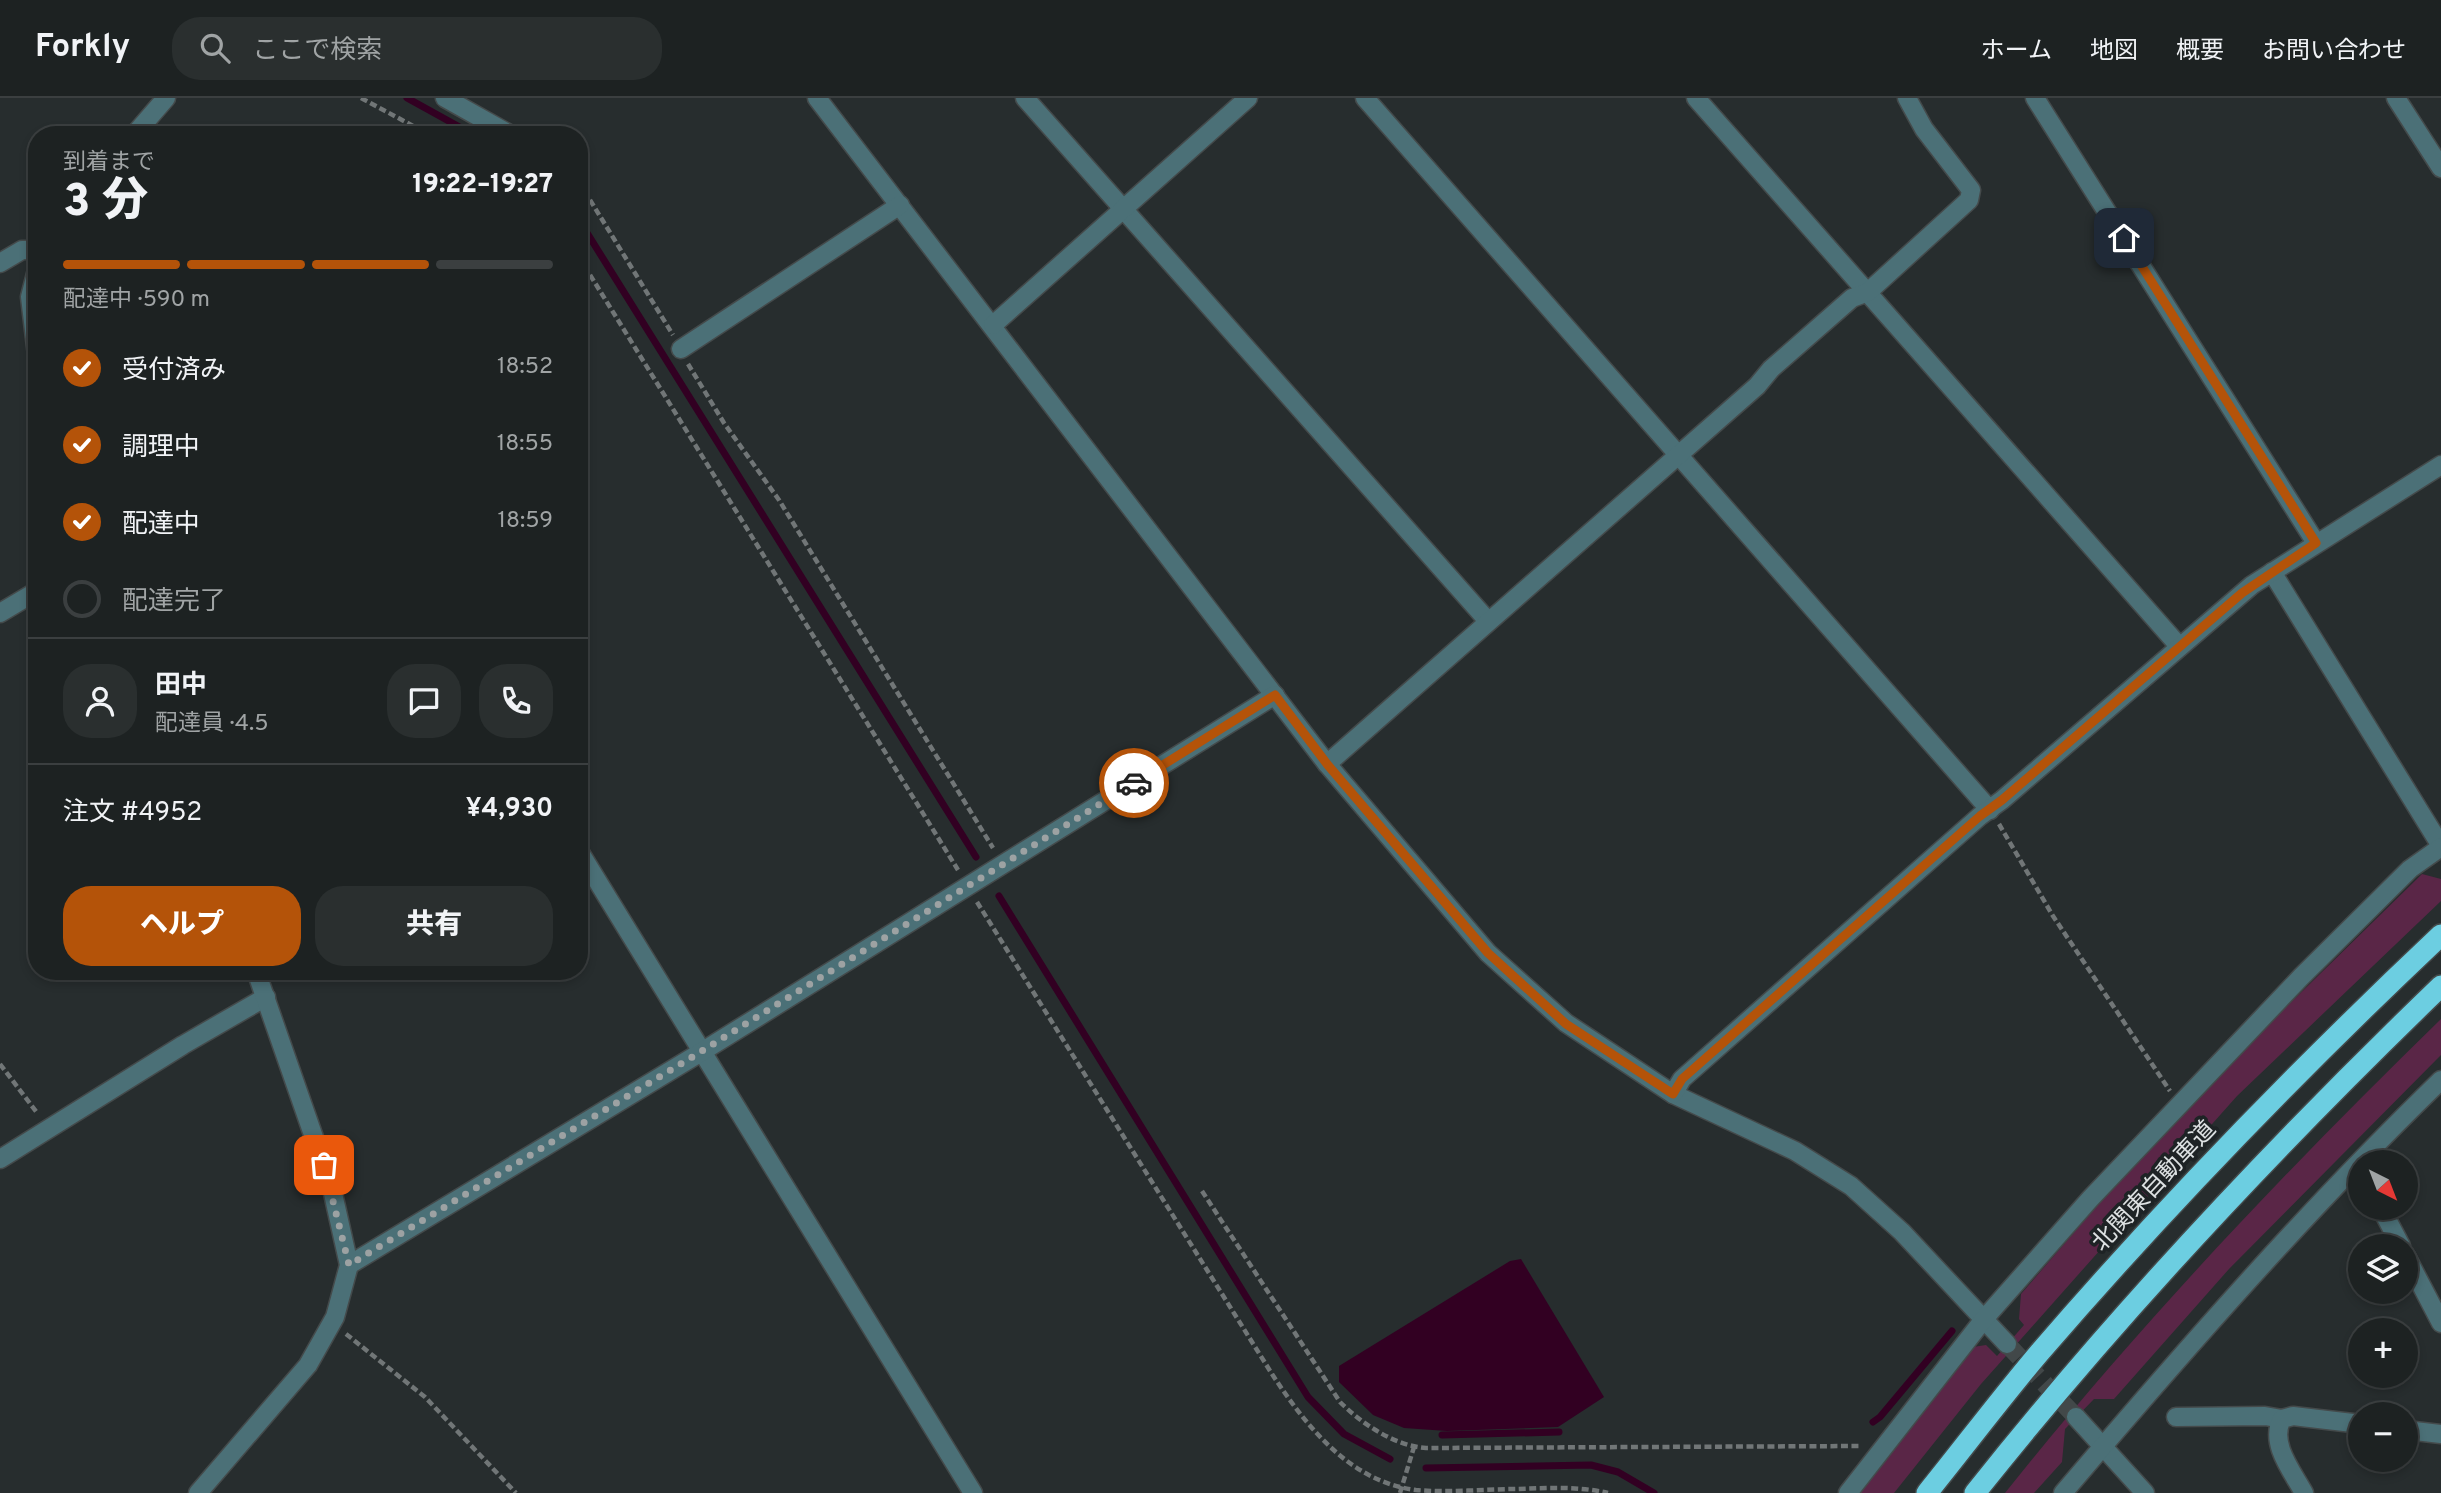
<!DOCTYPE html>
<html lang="ja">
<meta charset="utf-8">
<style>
:root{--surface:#1d2222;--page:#2a2f2f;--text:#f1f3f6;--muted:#a0a4a5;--line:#3b3f40;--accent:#b45309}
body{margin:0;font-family:Overpass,"Noto Sans JP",sans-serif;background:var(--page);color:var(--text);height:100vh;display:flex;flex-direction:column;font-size:26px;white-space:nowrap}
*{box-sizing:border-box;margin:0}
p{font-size:23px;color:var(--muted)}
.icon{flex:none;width:38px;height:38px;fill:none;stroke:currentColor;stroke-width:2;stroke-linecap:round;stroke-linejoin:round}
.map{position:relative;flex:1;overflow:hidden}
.panel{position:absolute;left:28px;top:28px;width:560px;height:854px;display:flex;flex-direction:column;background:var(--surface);border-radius:28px;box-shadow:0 4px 10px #0003,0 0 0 2px var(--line)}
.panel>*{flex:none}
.needle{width:46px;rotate:138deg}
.controls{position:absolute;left:2348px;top:1052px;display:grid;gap:14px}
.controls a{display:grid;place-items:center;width:70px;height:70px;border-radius:50%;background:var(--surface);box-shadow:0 4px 10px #0003,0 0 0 2px var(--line);font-size:35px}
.pin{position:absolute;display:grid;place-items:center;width:60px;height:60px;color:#fff;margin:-30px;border-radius:14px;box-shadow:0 4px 10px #0006}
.courier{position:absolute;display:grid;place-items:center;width:70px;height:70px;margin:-35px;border:5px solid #b45309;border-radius:50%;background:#fff;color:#222;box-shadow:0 2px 9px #0007}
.overview em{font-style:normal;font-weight:800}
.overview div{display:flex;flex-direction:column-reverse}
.overview{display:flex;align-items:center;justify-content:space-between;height:119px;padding:0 35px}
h1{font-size:46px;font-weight:800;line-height:52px}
.bar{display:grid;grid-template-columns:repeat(4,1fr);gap:10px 7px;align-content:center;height:84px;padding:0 35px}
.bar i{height:9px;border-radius:5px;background:var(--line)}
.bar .selected{background:var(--accent)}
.bar p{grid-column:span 4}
.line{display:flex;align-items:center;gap:18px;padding:0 35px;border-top:2px solid var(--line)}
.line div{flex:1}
.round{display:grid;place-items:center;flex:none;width:74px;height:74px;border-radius:28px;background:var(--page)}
ol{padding:0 35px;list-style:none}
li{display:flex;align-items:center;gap:21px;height:77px}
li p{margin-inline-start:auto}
li .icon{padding:7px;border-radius:50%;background:var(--accent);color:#fff;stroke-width:4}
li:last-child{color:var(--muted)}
li i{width:38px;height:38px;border:4px solid var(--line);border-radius:50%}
.cta{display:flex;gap:14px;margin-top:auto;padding:14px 35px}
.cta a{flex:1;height:80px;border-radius:28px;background:var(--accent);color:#fff;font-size:28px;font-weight:800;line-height:80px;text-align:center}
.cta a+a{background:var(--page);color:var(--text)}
header{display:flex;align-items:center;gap:42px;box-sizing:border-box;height:98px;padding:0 35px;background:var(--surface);border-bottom:2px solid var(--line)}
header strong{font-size:33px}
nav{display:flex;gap:38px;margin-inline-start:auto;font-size:24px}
.search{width:490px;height:63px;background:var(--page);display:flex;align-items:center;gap:18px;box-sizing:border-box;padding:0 24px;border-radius:28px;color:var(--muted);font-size:26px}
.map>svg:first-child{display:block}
.green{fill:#5a2647}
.water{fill:#320022}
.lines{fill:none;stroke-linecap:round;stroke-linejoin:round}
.stream{stroke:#320022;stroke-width:7}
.minor-tunnel{stroke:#424849;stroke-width:18;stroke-dasharray:18 9;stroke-linecap:butt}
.minor-casing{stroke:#444a4b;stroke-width:21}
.highway-casing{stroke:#444a4b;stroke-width:24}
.path{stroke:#717677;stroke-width:4.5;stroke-dasharray:7 3.5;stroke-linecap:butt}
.minor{stroke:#4b7077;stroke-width:18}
.highway{stroke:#6ccee1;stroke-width:21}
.done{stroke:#9da2a3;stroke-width:7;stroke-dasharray:0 12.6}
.route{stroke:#b45309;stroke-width:9}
.labels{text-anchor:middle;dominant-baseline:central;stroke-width:7;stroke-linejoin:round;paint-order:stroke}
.street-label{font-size:24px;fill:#dde1e2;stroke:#1e2325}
</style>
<header>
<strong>Forkly</strong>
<div class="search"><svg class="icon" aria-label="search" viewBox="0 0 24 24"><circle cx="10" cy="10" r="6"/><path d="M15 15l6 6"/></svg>ここで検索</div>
<nav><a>ホーム</a><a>地図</a><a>概要</a><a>お問い合わせ</a></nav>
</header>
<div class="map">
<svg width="2441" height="1395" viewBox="0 0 2441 1395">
<rect width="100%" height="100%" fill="#272d2e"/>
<g class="green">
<polygon points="2422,776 2441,781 2441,803 2237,998 1981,1286 1894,1395 1859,1395 1973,1249 1986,1247 1997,1258 2024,1227 2019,1221 2021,1196 2115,1087 2280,915"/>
<path d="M2441,921V957L2229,1171L2114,1301H2094L2065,1331L2062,1364L2034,1395H2005C2139,1227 2287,1071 2441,921Z"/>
</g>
<polygon class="water" points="1521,1161 1604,1299 1558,1329 1447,1333 1404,1330 1373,1317 1339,1284 1339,1268 1510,1163"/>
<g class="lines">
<g class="stream">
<polyline points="407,0 474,37"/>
<polyline points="579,122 976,759"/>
<polyline points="999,798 1308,1299 1344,1336 1390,1361"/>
<polyline points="1873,1324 1880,1319 1952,1233"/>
<polyline points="1442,1337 1559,1334"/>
<polyline points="1426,1370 1591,1367 1618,1374 1654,1395"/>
</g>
<polyline class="minor-tunnel" points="2007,1246 2076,1319"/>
<g class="minor-casing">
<g id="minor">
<polyline points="445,0 511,37"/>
<polyline points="817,0 1327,666 1488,855 1566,925 1673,996 1795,1053 1851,1088 1902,1134 2007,1246"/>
<polyline points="1025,0 1488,523"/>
<polyline points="1365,0 1990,712"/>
<polyline points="1696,0 2179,548"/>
<polyline points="2035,0 2316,445"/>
<polyline points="2396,0 2441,70"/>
<polyline points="134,37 166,0"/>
<polyline points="0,165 22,152 37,152"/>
<polyline points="37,172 30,199 37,257"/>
<polyline points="993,227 1248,0"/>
<polyline points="681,251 900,107"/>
<polyline points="2272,474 2441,748"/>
<polyline points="0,515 37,493"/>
<polyline points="1327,666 1757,288 1771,271 1852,200 1868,194 1969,102 1971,92 1924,31 1907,0"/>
<polyline points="579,753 973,1395"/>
<polyline points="1673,996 1682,981 1980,718 2002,702 2252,487 2441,367"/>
<polyline points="0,1061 183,947 266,899"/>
<polyline points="2381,1110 2401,1148"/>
<polyline points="2406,1158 2441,1225"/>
<polyline points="349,1167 703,953 1275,597"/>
<polyline points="2076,1319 2145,1395"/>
<polyline points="2176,1319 2265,1318 2282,1321"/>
<polyline points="2406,1332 2441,1336"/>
<polyline points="198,1395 308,1267 335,1219 349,1167 332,1091 256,873"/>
<polyline points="1848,1395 1984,1221 2090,1101 2301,879 2410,771 2441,749"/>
<path d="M2063,1395C2184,1253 2307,1112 2441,982"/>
<path d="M2304,1395C2292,1373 2269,1345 2282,1321L2293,1318L2361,1326"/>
</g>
</g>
<g class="highway-casing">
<g id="highway">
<path d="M1927,1395C1965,1348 2001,1300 2040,1254C2166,1108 2301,969 2441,837"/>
<path d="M1975,1395C2118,1215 2275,1048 2441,888"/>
</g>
</g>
<g class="path">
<polyline points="361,0 430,37"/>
<polyline points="579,84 673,237"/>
<polyline points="579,159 958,772"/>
<polyline points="688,266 724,325 779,402 993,750"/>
<polyline points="1999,726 2053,818 2170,993"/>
<path d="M977,804L1272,1276C1306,1328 1350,1384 1416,1392C1449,1395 1485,1391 1518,1391C1548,1390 1578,1388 1608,1395"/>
<polyline points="0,966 38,1016"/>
<path d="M1202,1093L1340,1304C1362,1326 1395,1348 1426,1350L1861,1348"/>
<polyline points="346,1236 425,1299 516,1395"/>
<polyline points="1400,1395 1414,1349"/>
</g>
<use href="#minor" class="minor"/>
<use href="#highway" class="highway"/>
</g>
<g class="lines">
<polyline class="done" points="324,1067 349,1167 702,953 1134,685"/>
<polyline class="route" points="1134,685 1275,597 1327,666 1488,855 1566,926 1673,996 1682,981 1980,718 2002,702 2242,495 2316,445 2124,140"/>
</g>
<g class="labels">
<g class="street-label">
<text transform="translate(2155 1089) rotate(-47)">北関東自動車道</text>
</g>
</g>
</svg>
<div class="controls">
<a><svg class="needle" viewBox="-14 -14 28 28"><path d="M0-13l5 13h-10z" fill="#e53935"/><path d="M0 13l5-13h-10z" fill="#a0a4a5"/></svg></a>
<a><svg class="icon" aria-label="layers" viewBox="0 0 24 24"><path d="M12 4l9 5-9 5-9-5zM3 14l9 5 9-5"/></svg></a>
<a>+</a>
<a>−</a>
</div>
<div class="pin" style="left:324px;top:1067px;background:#ea580c"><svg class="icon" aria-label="bag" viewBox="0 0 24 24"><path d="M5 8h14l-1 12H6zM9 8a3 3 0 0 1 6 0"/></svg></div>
<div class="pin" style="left:2124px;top:140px;background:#1f2937"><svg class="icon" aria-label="home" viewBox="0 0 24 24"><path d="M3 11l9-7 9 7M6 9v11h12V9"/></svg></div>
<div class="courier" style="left:1134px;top:685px"><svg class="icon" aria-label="car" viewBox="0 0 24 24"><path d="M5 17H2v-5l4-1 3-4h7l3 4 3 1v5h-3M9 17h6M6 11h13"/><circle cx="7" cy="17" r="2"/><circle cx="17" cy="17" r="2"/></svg></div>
<section class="panel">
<div class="overview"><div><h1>3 分</h1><p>到着まで</p></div><em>19:22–19:27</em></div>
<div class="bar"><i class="selected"></i><i class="selected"></i><i class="selected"></i><i></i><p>配達中 · 590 m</p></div>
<ol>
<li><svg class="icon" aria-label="check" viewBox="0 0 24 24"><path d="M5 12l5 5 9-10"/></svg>受付済み<p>18:52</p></li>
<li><svg class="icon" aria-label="check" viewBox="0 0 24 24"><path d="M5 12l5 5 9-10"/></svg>調理中<p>18:55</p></li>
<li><svg class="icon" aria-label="check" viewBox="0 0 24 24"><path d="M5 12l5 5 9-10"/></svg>配達中<p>18:59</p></li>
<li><i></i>配達完了</li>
</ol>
<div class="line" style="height:126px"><a class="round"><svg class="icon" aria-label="person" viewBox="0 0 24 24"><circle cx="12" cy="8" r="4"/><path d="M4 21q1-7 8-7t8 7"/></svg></a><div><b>田中</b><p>配達員 · 4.5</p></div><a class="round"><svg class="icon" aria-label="chat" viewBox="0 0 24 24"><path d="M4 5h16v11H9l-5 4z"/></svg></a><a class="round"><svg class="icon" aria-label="phone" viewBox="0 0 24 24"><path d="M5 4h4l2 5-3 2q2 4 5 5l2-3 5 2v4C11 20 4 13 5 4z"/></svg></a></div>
<div class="line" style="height:91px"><div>注文 #4952</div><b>¥4,930</b></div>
<div class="cta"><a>ヘルプ</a><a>共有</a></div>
</section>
</div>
